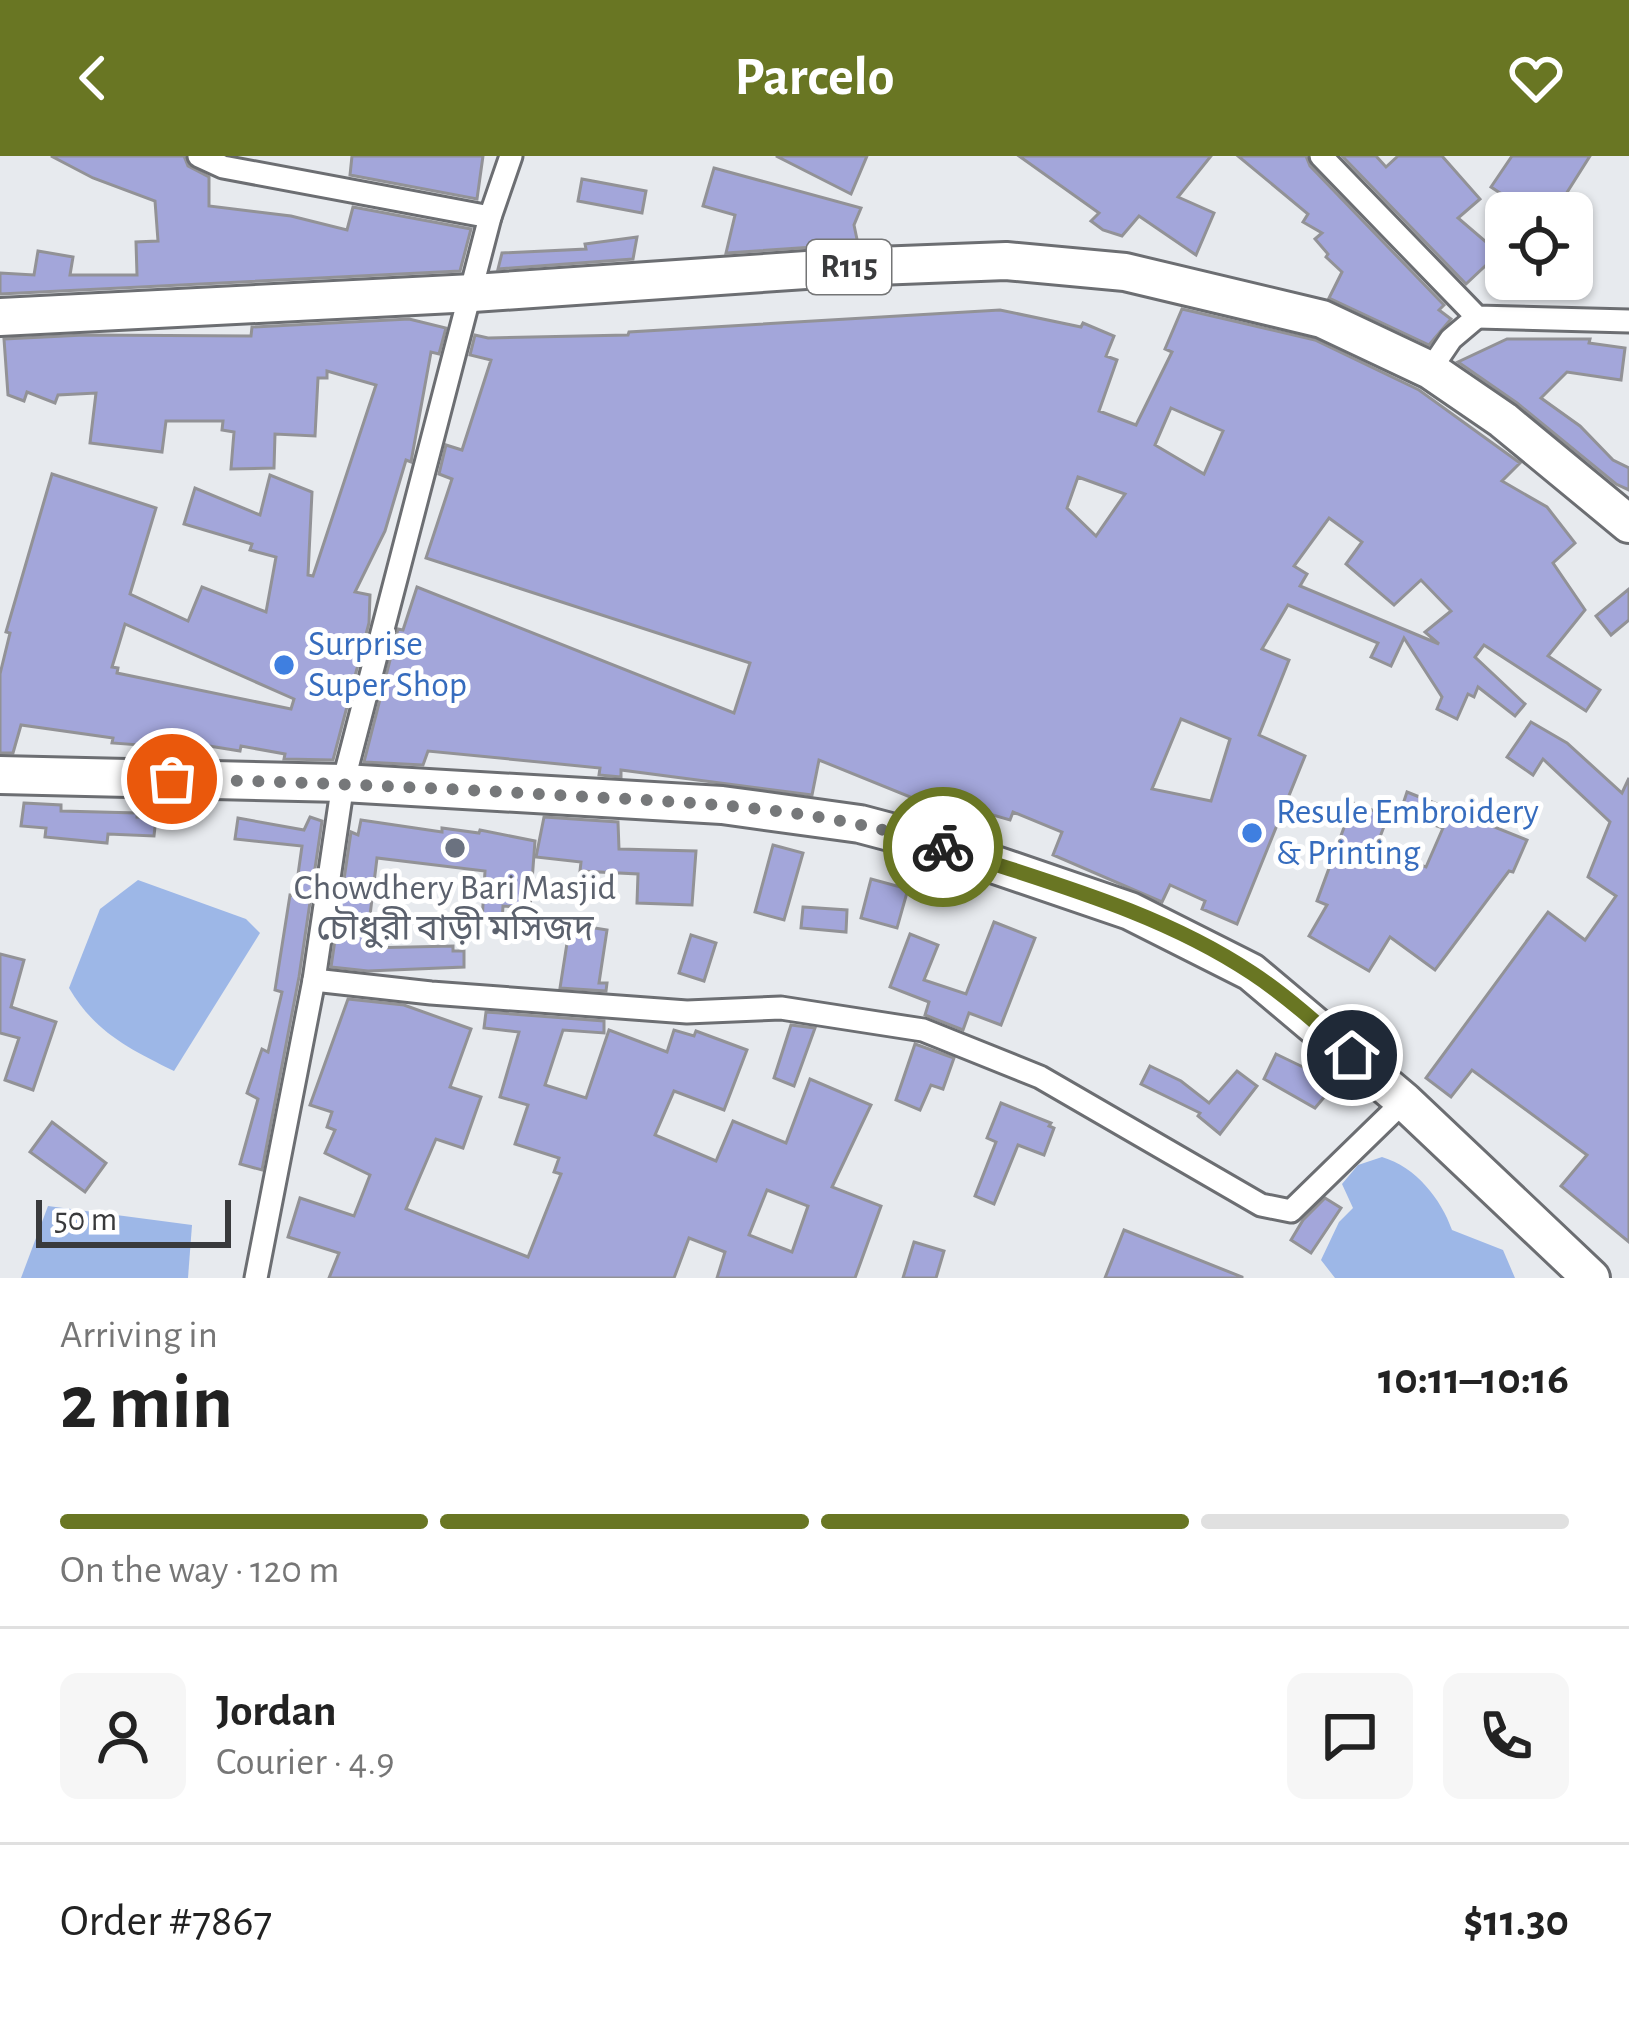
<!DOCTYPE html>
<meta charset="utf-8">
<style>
:root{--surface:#fff;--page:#f6f6f6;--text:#222;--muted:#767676;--line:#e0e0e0;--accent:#697623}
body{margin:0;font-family:"Alegreya Sans","Noto Sans Bengali",sans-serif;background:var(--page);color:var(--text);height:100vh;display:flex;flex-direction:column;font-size:45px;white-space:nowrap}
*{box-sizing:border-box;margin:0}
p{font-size:39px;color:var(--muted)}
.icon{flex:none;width:66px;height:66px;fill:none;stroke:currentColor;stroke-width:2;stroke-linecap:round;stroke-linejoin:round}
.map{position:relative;height:1122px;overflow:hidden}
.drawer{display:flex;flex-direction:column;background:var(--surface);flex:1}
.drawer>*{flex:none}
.controls{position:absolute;left:1485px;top:36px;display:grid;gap:24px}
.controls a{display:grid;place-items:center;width:108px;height:108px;border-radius:18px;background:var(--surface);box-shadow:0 3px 9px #0004;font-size:60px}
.scale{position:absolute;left:36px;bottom:30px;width:195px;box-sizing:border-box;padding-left:12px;border:6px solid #393a3c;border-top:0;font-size:33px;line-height:42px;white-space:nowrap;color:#393a3c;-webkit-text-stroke:9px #fff;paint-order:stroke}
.pin{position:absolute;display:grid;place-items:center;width:102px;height:102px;color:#fff;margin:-51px;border:6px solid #fff;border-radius:50%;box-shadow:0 3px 12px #0007}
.courier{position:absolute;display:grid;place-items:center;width:120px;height:120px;margin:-60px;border:9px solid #697623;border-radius:50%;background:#fff;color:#222;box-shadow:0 3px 15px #0007}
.head em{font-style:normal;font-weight:700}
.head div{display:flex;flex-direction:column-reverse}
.head{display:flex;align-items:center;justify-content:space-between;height:204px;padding:0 60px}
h1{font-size:78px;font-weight:700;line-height:90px}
.bar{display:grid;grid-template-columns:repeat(4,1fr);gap:18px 12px;align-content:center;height:144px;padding:0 60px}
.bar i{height:15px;border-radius:9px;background:var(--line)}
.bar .on{background:var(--accent)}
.bar p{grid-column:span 4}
.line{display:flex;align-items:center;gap:30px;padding:0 60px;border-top:3px solid var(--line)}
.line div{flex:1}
.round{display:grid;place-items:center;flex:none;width:126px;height:126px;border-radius:18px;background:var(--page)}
header{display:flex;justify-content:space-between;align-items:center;height:156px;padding:0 60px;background:var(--accent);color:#fff;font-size:54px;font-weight:700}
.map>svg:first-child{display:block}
.water{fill:#9db7e7}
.building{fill:#a3a6da;stroke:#929296;stroke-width:3;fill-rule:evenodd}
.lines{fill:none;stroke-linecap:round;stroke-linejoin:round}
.street-casing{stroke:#6c6e72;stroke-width:27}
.primary-casing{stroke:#6c6e72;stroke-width:42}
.street{stroke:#fff;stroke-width:21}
.primary{stroke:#fff;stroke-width:36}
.done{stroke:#76787a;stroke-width:12;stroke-dasharray:0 21.6}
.route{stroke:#697623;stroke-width:15}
.shop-dot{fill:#3f7fe0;stroke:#fff;stroke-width:4.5}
.worship-dot{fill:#6b7280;stroke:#fff;stroke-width:4.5}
.labels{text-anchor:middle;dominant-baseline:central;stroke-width:10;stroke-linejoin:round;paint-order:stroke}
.shield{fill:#fff;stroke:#747576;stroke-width:3}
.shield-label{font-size:33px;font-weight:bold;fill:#393a3c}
.shop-label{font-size:36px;fill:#366cbe;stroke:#fff;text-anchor:start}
.worship-label{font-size:36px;fill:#5b616d;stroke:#fff}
</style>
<header><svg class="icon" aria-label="back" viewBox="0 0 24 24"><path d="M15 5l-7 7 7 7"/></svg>Parcelo<svg class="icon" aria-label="heart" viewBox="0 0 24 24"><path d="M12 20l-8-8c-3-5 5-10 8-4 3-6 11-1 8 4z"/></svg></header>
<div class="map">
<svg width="1629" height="1122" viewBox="0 0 1629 1122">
<rect width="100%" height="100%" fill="#e7eaee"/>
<g class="water">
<path d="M138,724L246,763L260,777L174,915C129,893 95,876 69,832L100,753Z"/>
<path d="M1382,1001C1416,1011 1441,1043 1452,1074L1503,1094L1515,1122H1335L1321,1104L1339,1066L1353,1052L1342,1028L1358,1009Z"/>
<polygon points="48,1050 192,1069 188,1122 21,1122"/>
</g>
<g class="building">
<polygon points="51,0 184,0 188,10 209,21 209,50 291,60 347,74 353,51 471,73 460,115 0,138 0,117 34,119 38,95 73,101 70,119 137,119 136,86 158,85 155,45 93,22"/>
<polygon points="352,0 483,0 477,43 350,19"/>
<polygon points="776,0 867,0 851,38"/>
<polygon points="1019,0 1211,0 1178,41 1214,57 1196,99 1139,60 1122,80 1103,74 1091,65 1099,57"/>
<polygon points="1238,0 1306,0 1310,10 1444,149 1439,154 1451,163 1429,189 1329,142 1342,116 1326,101 1328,98 1315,83 1322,77 1303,66 1308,58"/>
<polygon points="1342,0 1376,0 1386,11 1398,0 1442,0 1480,43 1458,62 1499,97 1466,128"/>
<polygon points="1512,0 1590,0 1554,57 1525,41 1520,50 1491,31"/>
<polygon points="714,12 861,52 854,69 858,88 726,97 735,59 703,50"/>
<polygon points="582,23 646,35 642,57 578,45"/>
<polygon points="637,81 633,103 498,113 502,97 586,93 585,88"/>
<path d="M1182,153L1315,184L1419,234L1520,307L1502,325L1547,351L1575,387L1553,407L1585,454L1548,500L1600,534L1586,555L1484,489L1475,501L1525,548L1515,560L1478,531L1474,541L1468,538L1457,563L1437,553L1442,541L1404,482L1391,510L1371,501L1378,487L1288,449L1262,493L1289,504L1259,579L1305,600L1237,768L1202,753L1205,745L1170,729L1162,746L1053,699L1062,676L1013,656L1010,664L962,650L956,666L921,642L920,645L819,604L812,639L621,614V621L599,619L600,612L428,595L423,609L364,606L398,473L403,474L417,431L734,557L750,507L426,402L452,323L439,318L446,289L462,294L491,204L470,199L475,179L488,182L628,179L629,176L1000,154L1081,171L1083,167L1114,180L1106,200L1117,204L1099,255L1136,269L1172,196L1165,193ZM1171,252L1223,275L1204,318L1155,289ZM1078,321L1125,338L1096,380L1067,352ZM1329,362L1362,386L1346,408L1394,449L1421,424L1451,455L1425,476L1439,488L1300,430L1307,418L1294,410ZM1181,563L1230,583L1211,645L1152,633Z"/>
<path d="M409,163L446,172L439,198L431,196L411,306L406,304L385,375L355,436L370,439L369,467L333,604L284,603L285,598L241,590L240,595L209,590L208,594L112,587L113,582L21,569L13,597H0V518L10,477L6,476L52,318L156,352L130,438L188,465L202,431L266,456L276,401L250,394L252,388L184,368L195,332L260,359L270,319L312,336L308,419L313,420L376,229L327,215V222H318L315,280L275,278L274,312L231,313L234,276L222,274L223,265H166L162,296L90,287L96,237L58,239L55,247L27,236L24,245L8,239L4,183L84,179L251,180L252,171ZM125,468L294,543L291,553L117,517L118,512L112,511Z"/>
<polygon points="1507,183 1590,183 1589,187 1625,192 1621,224 1567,216 1541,242 1580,270 1613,304 1629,312 1629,334 1616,328 1517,247 1458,206"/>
<polygon points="1629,433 1629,464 1611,479 1596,460"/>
<polygon points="1531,566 1567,587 1622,637 1629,622 1629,1086 1561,1030 1587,999 1472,914 1451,941 1426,922 1548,756 1585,784 1616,740 1588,721 1610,666 1543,603 1533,619 1507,601"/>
<polygon points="1407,636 1527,684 1513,716 1509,715 1435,814 1390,781 1369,815 1309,780 1327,749 1317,745 1353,647 1388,660 1375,694 1426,711 1443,672 1400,657"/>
<polygon points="24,647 61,649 61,655 137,657 137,661 156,662 154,680 108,678 107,687 45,681 46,672 21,670"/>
<polygon points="310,661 322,665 299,821 262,1014 240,1008 258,943 247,937 262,893 268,896 282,836 275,834 290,739 295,740 302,690 235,683 238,662 304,674"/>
<polygon points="544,661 618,666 619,693 696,695 692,749 637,747 638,718 580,715 581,706 536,701"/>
<polygon points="361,664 442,676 442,672 479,677 480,674 535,685 530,752 503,750 502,766 482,765 485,715 377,702 366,792 453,790 453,795 464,795 464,811 368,815 331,811 351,676 358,679"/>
<polygon points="773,689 803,697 784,764 755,756"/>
<polygon points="871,723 908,733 897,772 861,762"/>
<polygon points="803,751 847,754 846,776 801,772"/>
<polygon points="994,766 1035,782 1001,869 969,857 963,874 925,859 929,846 890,831 910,778 938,789 924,824 966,838"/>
<polygon points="570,768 607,774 599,827 607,827 606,835 560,832"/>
<polygon points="691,779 716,787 704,825 679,817"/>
<polygon points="0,798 24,804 11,851 56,866 33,934 5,924 19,882 0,877"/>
<path d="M348,843L404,849L471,873L450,931L481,941L463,992L436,983L406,1053L528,1101L561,1018L554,1016L559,1002L515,988L528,949L500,941L519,876L484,872L486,856L604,865V877L563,874L545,929L586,942L609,874L667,896L674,874L694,880L696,875L747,894L724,954L674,935L655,979L716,1005L733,965L786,987L810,923L871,949L832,1031L881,1050L855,1122H717L725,1096L689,1082L674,1122H329L339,1097L288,1081L300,1042L354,1060L370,1019L325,997L335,974L327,971L332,956L310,949ZM767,1034L808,1050L792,1096L749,1079Z"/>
<polygon points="791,869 815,872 794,930 774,922"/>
<polygon points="915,888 954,902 943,933 931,929 920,954 896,944"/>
<polygon points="1276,898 1336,927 1315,952 1264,923"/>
<polygon points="1150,910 1181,925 1209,947 1237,915 1257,930 1220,978 1198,960 1200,957 1141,928"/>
<polygon points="1001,947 1051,967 1049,970 1054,972 1044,999 1018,989 994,1048 975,1040 996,986 987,982"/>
<polygon points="52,966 106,1007 85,1036 30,996"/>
<polygon points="1325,1042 1341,1052 1311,1097 1291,1084 1303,1064"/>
<polygon points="1124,1074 1242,1121 1242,1122 1105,1122"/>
<polygon points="914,1086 944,1095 936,1122 903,1122"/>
</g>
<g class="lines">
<g class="street-casing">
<g id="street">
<polyline points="199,0 223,11 490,61"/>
<polyline points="1321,0 1477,161 1629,165"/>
<polyline points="1430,214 1451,183 1477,161"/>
<polyline points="314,824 431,837 687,856 781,852 923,874 1040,921 1261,1049 1291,1055 1404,945"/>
<polyline points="256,1122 314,824 343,627 490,61 511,0"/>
</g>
</g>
<g class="primary-casing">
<g id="primary">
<polyline points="0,161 473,137 850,111 1006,105 1125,116 1322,163 1430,214 1503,264 1629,368"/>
<polyline points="0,619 343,627 722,649 860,668 928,686 1130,755 1251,816 1404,945 1591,1122"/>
</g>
</g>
<use href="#street" class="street"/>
<use href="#primary" class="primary"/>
</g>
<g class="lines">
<path class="done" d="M172,623C306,626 439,632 573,640C698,647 824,651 943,691"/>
<path class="route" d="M943,691C1047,726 1159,755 1252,817C1287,840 1321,871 1352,899"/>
</g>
<g class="shop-dot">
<circle cx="284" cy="509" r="12"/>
<circle cx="1252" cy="677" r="12"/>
</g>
<circle class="worship-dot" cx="455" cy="692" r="12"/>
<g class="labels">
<rect class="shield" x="807" y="84" width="84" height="54" rx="9"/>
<g class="shield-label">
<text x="849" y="111">R115</text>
</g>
<g class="shop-label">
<text x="308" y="488">Surprise<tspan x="308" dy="41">Super Shop</tspan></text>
<text x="1276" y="656">Resule Embroidery<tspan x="1276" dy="41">&amp; Printing</tspan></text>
</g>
<g class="worship-label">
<text x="455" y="732">Chowdhery Bari Masjid<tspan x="455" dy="41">চৌধুরী বাড়ী মসিজদ</tspan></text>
</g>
</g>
</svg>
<div class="controls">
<a><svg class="icon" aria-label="locate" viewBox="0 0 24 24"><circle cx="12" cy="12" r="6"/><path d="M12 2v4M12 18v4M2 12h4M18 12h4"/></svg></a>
</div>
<div class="scale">50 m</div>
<div class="pin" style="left:172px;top:623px;background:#ea580c"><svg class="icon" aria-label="bag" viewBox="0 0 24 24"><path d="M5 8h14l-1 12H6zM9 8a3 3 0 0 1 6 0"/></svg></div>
<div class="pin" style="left:1352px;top:899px;background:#1f2937"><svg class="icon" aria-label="home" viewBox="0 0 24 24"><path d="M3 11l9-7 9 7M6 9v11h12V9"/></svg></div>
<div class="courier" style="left:943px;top:691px"><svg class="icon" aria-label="bike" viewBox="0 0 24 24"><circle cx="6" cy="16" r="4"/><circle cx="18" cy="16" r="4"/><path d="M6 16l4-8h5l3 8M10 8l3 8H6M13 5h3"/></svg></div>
</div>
<section class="drawer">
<div class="head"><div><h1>2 min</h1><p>Arriving in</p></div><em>10:11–10:16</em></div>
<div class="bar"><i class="on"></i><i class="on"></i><i class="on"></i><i></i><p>On the way · 120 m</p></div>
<div class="line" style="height:216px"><a class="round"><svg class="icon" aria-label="person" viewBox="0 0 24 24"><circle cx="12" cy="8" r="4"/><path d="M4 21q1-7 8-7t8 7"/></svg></a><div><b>Jordan</b><p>Courier · 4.9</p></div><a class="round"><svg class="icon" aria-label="chat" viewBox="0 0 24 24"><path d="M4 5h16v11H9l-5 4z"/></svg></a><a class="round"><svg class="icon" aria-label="phone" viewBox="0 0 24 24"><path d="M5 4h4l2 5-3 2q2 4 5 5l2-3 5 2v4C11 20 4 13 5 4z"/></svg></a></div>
<div class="line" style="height:156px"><div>Order #7867</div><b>$11.30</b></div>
</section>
